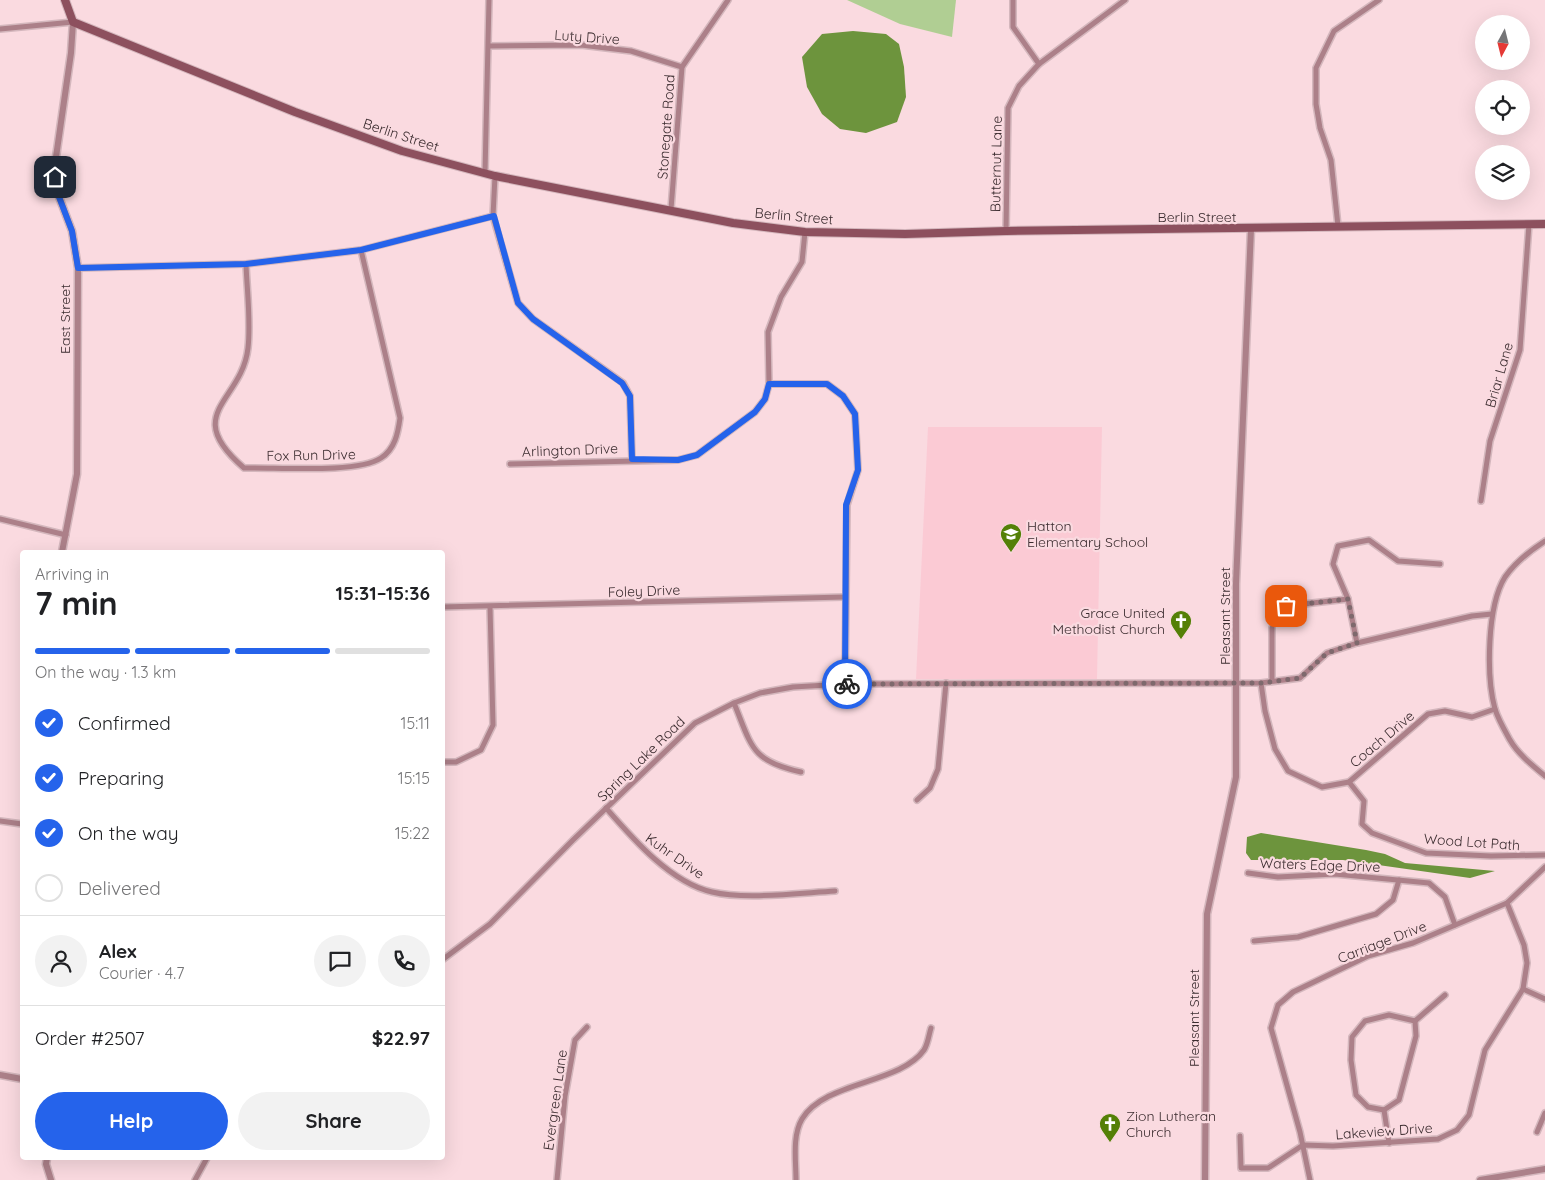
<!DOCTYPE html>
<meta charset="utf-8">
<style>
:root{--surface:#fff;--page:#f2f2f2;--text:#202124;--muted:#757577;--line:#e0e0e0;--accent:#2563eb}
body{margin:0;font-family:Quicksand,sans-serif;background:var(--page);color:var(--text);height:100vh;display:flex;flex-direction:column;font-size:19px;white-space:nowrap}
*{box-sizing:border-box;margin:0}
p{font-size:16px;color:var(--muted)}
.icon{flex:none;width:28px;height:28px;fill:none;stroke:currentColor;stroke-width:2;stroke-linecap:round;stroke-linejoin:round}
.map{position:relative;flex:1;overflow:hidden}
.sheet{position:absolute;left:20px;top:550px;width:425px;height:610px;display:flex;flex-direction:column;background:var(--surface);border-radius:5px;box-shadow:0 5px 20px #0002}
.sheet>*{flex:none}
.needle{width:32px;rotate:187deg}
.fabs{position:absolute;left:1475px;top:15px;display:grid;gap:10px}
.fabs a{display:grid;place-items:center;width:55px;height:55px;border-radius:50%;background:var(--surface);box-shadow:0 5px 20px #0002;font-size:25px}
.pin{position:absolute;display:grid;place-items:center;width:42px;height:42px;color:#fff;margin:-21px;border-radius:10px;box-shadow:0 2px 8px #0006}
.courier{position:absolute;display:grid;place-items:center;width:50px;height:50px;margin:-25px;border:4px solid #2563eb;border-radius:50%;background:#fff;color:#222;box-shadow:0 1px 6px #0007}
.headline em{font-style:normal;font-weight:700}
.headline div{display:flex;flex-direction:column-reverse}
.headline{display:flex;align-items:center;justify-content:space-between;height:85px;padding:0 15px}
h1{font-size:32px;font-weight:700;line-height:38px}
.bar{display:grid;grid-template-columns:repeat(4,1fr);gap:8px 5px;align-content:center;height:60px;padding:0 15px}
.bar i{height:6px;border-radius:4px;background:var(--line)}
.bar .selected{background:var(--accent)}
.bar p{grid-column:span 4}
.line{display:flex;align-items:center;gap:12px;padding:0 15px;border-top:1px solid var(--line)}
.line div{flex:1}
.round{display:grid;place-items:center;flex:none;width:52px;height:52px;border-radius:26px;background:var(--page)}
ol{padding:0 15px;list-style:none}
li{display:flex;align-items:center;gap:15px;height:55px}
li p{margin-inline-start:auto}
li .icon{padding:5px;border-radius:50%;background:var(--accent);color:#fff;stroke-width:4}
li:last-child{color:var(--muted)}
li i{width:28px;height:28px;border:2px solid var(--line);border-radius:50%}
.button{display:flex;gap:10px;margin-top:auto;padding:10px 15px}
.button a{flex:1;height:58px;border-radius:30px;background:var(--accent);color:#fff;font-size:20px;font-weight:700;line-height:58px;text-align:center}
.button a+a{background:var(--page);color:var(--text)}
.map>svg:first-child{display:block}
.built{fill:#fbcad4}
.green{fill:#b0ce93}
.water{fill:#6d943d}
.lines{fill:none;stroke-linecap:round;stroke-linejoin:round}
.minor-casing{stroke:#d4b7bd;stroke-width:8}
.tertiary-casing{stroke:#d4b7bd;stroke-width:9}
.secondary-casing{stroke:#d4b7bd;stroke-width:10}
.minor{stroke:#ac8089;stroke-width:5}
.tertiary{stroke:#ac8089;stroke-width:6}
.secondary{stroke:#8d505e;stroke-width:8}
.done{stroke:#7e696d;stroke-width:5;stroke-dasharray:0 9}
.route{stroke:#2563eb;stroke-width:6}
.labels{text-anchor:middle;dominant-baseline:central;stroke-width:4.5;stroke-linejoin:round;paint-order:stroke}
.street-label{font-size:14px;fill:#3b2c2f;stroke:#fadae0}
.poi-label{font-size:14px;fill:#3b2c2f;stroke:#fadae0;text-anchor:start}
</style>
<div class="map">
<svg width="1545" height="1180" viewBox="0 0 1545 1180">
<rect width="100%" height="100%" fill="#fadae0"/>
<polygon class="built" points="928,427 1102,427 1097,679 916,679"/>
<polygon class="green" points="847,0 956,0 952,37 900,24"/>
<g class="water">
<polygon points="853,31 886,34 899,44 904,67 906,97 897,122 866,133 840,129 822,114 807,87 802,57 822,34"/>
<polygon points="1261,833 1366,850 1385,854 1405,863 1495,871 1470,878 1343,860 1251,860 1246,853 1247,837"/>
</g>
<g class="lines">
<g class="minor-casing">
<g id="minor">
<polyline points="1013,0 1013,27 1039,64"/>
<polyline points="0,29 73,22"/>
<polyline points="489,46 581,45 631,51 682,67"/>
<polyline points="485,173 489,0"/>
<polyline points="495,176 493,216 518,303 533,319 623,383 630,396 632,459"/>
<polyline points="671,209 682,67 728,0"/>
<polyline points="1338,226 1331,160 1320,128 1316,104 1316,68 1334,31 1379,0"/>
<polyline points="1006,231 1008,108 1019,86 1039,64 1125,0"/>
<path d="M246,264C247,291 251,321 248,348C242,402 180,413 244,468C275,467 357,474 381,458C395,449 398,433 400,418L361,250"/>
<polyline points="78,268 246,264 361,250 493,216"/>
<polyline points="769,384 827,384 843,396 855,414 858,470 847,505 845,684"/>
<polyline points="510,464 678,460 697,455 755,412 765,399 769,384 768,332 781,297 802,262 805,232"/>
<polyline points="1481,501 1490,441 1520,350 1529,224"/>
<polyline points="0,519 66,535"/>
<path d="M1545,541C1531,550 1515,563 1505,577C1487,606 1486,676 1495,709C1498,719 1505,731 1510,740C1518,754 1533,766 1545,776"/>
<polyline points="1286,606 1348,599"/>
<polyline points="442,607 845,597"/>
<polyline points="1272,628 1272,681"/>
<polyline points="1357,643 1348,599 1333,564 1338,546 1369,540 1398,561 1440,564"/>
<polyline points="1261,683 1265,711 1275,749 1288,771 1322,787 1349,782 1428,714 1445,711 1472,717 1495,709"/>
<path d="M734,703C752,747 751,761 801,772"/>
<polyline points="442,762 456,762 481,750 493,725 490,607"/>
<polyline points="1349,782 1364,801 1362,824 1372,833 1426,853 1491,856 1545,855"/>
<polyline points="917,800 930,788 938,769 946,683"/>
<path d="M606,808C633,839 671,883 712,892C745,900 800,893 835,891"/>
<polyline points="0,821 22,824"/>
<polyline points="1248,873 1278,877 1335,874 1429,883 1445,897 1455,925"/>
<polyline points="1254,941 1298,937 1376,914 1393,900 1399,880"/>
<polyline points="442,960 490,924 573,840 695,723 734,703 760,693 793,687 845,684 1261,683 1300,678 1327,653 1357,643 1472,616 1492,614"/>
<polyline points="1523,989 1545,999"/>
<polygon points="1389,1015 1415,1021 1416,1036 1399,1100 1384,1110 1368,1107 1356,1095 1351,1060 1352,1037 1365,1021"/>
<polyline points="1415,1021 1445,995"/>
<polyline points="1384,1110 1389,1143"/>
<polyline points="1537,1132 1545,1113"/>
<polyline points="1240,1136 1241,1168 1268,1168 1303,1145 1333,1146 1438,1139 1457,1130 1469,1115 1485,1050 1523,989 1527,963 1524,945 1507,903"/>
<polyline points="195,1180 207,1158"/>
<polyline points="557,1180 565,1096 575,1040 587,1027"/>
<path d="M796,1180C796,1161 792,1136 802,1119C825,1081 900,1084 924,1050C928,1044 929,1034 931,1028"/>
<polyline points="1310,1180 1300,1132 1271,1028 1278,1005 1293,992 1368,956 1413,943 1507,903 1545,867"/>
</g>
</g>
<g class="tertiary-casing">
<g id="tertiary">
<polyline points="62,552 77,474 78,268 72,231 56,189 55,164 71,53 73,22"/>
<polyline points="0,1075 22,1079"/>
<polyline points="47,1158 46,1164 51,1180"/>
<polyline points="1205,1180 1207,914 1236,777 1236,584 1251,229"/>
<polyline points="1480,1180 1545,1169"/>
</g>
</g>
<g class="secondary-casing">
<polyline id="secondary" points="65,0 73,22 295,112 402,151 495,176 733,223 805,232 905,234 1006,231 1545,224"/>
</g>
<use href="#minor" class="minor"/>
<use href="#tertiary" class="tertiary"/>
<use href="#secondary" class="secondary"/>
</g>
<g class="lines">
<polyline class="done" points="847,684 1262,683 1300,678 1327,653 1357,643 1348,599 1286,606"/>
<polyline class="route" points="55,177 56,189 72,231 78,268 246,264 361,250 494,216 518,303 533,319 622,383 630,396 632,459 678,460 697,455 755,412 765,399 769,384 827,384 843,396 855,414 858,470 846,505 845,684 847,684"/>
</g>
<defs>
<g id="school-pin" transform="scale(1.125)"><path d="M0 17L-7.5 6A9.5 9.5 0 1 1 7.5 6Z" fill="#548007" stroke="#fadae0"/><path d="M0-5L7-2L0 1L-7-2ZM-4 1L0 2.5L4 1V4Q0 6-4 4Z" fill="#fff"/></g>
<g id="church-pin" transform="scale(1.125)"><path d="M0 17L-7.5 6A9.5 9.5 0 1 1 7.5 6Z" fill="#548007" stroke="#fadae0"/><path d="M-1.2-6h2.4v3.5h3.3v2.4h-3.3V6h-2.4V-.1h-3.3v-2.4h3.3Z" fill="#fff"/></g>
</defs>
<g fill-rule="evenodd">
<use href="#school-pin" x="1011" y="534"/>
<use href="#church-pin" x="1181" y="621"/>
<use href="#church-pin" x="1110" y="1124"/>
</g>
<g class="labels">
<g class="street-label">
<text transform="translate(587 37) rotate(4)">Luty Drive</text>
<text transform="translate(666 127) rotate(-86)">Stonegate Road</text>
<text transform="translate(401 135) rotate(18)">Berlin Street</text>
<text transform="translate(996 164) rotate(-89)">Butternut Lane</text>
<text transform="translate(794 216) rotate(5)">Berlin Street</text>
<text x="1197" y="217">Berlin Street</text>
<text transform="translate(65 319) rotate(-90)">East Street</text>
<text transform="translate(1499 375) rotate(-74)">Briar Lane</text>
<text transform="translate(570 450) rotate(-2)">Arlington Drive</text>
<text transform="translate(311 455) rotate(-1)">Fox Run Drive</text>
<text transform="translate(644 591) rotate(-2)">Foley Drive</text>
<text transform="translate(1225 616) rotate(-90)">Pleasant Street</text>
<text transform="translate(1382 739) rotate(-40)">Coach Drive</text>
<text transform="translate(641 759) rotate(-44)">Spring Lake Road</text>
<text transform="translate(1472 842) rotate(4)">Wood Lot Path</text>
<text transform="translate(675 856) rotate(35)">Kuhr Drive</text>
<text transform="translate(1320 865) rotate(2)">Waters Edge Drive</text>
<text transform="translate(1382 942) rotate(-21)">Carriage Drive</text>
<text transform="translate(1194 1018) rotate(-90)">Pleasant Street</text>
<text transform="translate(555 1100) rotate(-82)">Evergreen Lane</text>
<text transform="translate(1384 1131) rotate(-4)">Lakeview Drive</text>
</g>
<g class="poi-label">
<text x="1027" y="526">Hatton<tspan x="1027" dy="16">Elementary School</tspan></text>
<text x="1165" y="613" text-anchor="end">Grace United<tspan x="1165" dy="16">Methodist Church</tspan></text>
<text x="1126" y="1116">Zion Lutheran<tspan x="1126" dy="16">Church</tspan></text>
</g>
</g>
</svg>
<div class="fabs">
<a><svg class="needle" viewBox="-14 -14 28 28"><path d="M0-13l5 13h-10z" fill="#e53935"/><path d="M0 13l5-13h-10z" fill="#757577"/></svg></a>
<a><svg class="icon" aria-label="locate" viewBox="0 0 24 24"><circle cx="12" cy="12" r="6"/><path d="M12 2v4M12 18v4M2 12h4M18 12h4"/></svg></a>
<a><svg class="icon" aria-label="layers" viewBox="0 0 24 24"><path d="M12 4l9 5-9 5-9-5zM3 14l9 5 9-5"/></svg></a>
</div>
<div class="pin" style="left:1286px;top:606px;background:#ea580c"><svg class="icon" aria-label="bag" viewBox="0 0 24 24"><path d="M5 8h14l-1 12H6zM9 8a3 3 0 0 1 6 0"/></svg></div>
<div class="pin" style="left:55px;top:177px;background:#1f2937"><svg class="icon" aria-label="home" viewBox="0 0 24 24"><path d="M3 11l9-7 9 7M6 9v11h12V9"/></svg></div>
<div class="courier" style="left:847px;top:684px"><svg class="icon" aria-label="bike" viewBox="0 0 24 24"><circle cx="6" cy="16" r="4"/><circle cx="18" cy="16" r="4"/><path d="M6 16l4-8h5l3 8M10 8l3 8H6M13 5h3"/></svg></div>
<section class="sheet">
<div class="headline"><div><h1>7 min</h1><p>Arriving in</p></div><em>15:31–15:36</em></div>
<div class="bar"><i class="selected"></i><i class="selected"></i><i class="selected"></i><i></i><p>On the way · 1.3 km</p></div>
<ol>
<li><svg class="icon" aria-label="check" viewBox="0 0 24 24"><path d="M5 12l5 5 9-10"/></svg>Confirmed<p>15:11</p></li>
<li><svg class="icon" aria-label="check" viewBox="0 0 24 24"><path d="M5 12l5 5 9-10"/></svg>Preparing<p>15:15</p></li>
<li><svg class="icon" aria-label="check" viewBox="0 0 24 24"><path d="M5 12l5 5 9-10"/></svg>On the way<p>15:22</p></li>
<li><i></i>Delivered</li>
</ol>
<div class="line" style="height:90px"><a class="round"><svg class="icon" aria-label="person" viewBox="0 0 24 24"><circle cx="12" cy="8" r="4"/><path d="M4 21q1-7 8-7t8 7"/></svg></a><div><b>Alex</b><p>Courier · 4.7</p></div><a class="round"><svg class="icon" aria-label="chat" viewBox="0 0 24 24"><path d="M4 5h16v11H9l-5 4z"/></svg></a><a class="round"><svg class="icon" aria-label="phone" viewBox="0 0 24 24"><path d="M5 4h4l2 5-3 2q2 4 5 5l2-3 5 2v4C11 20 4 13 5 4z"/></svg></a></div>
<div class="line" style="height:65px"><div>Order #2507</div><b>$22.97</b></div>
<div class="button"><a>Help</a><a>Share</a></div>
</section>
</div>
